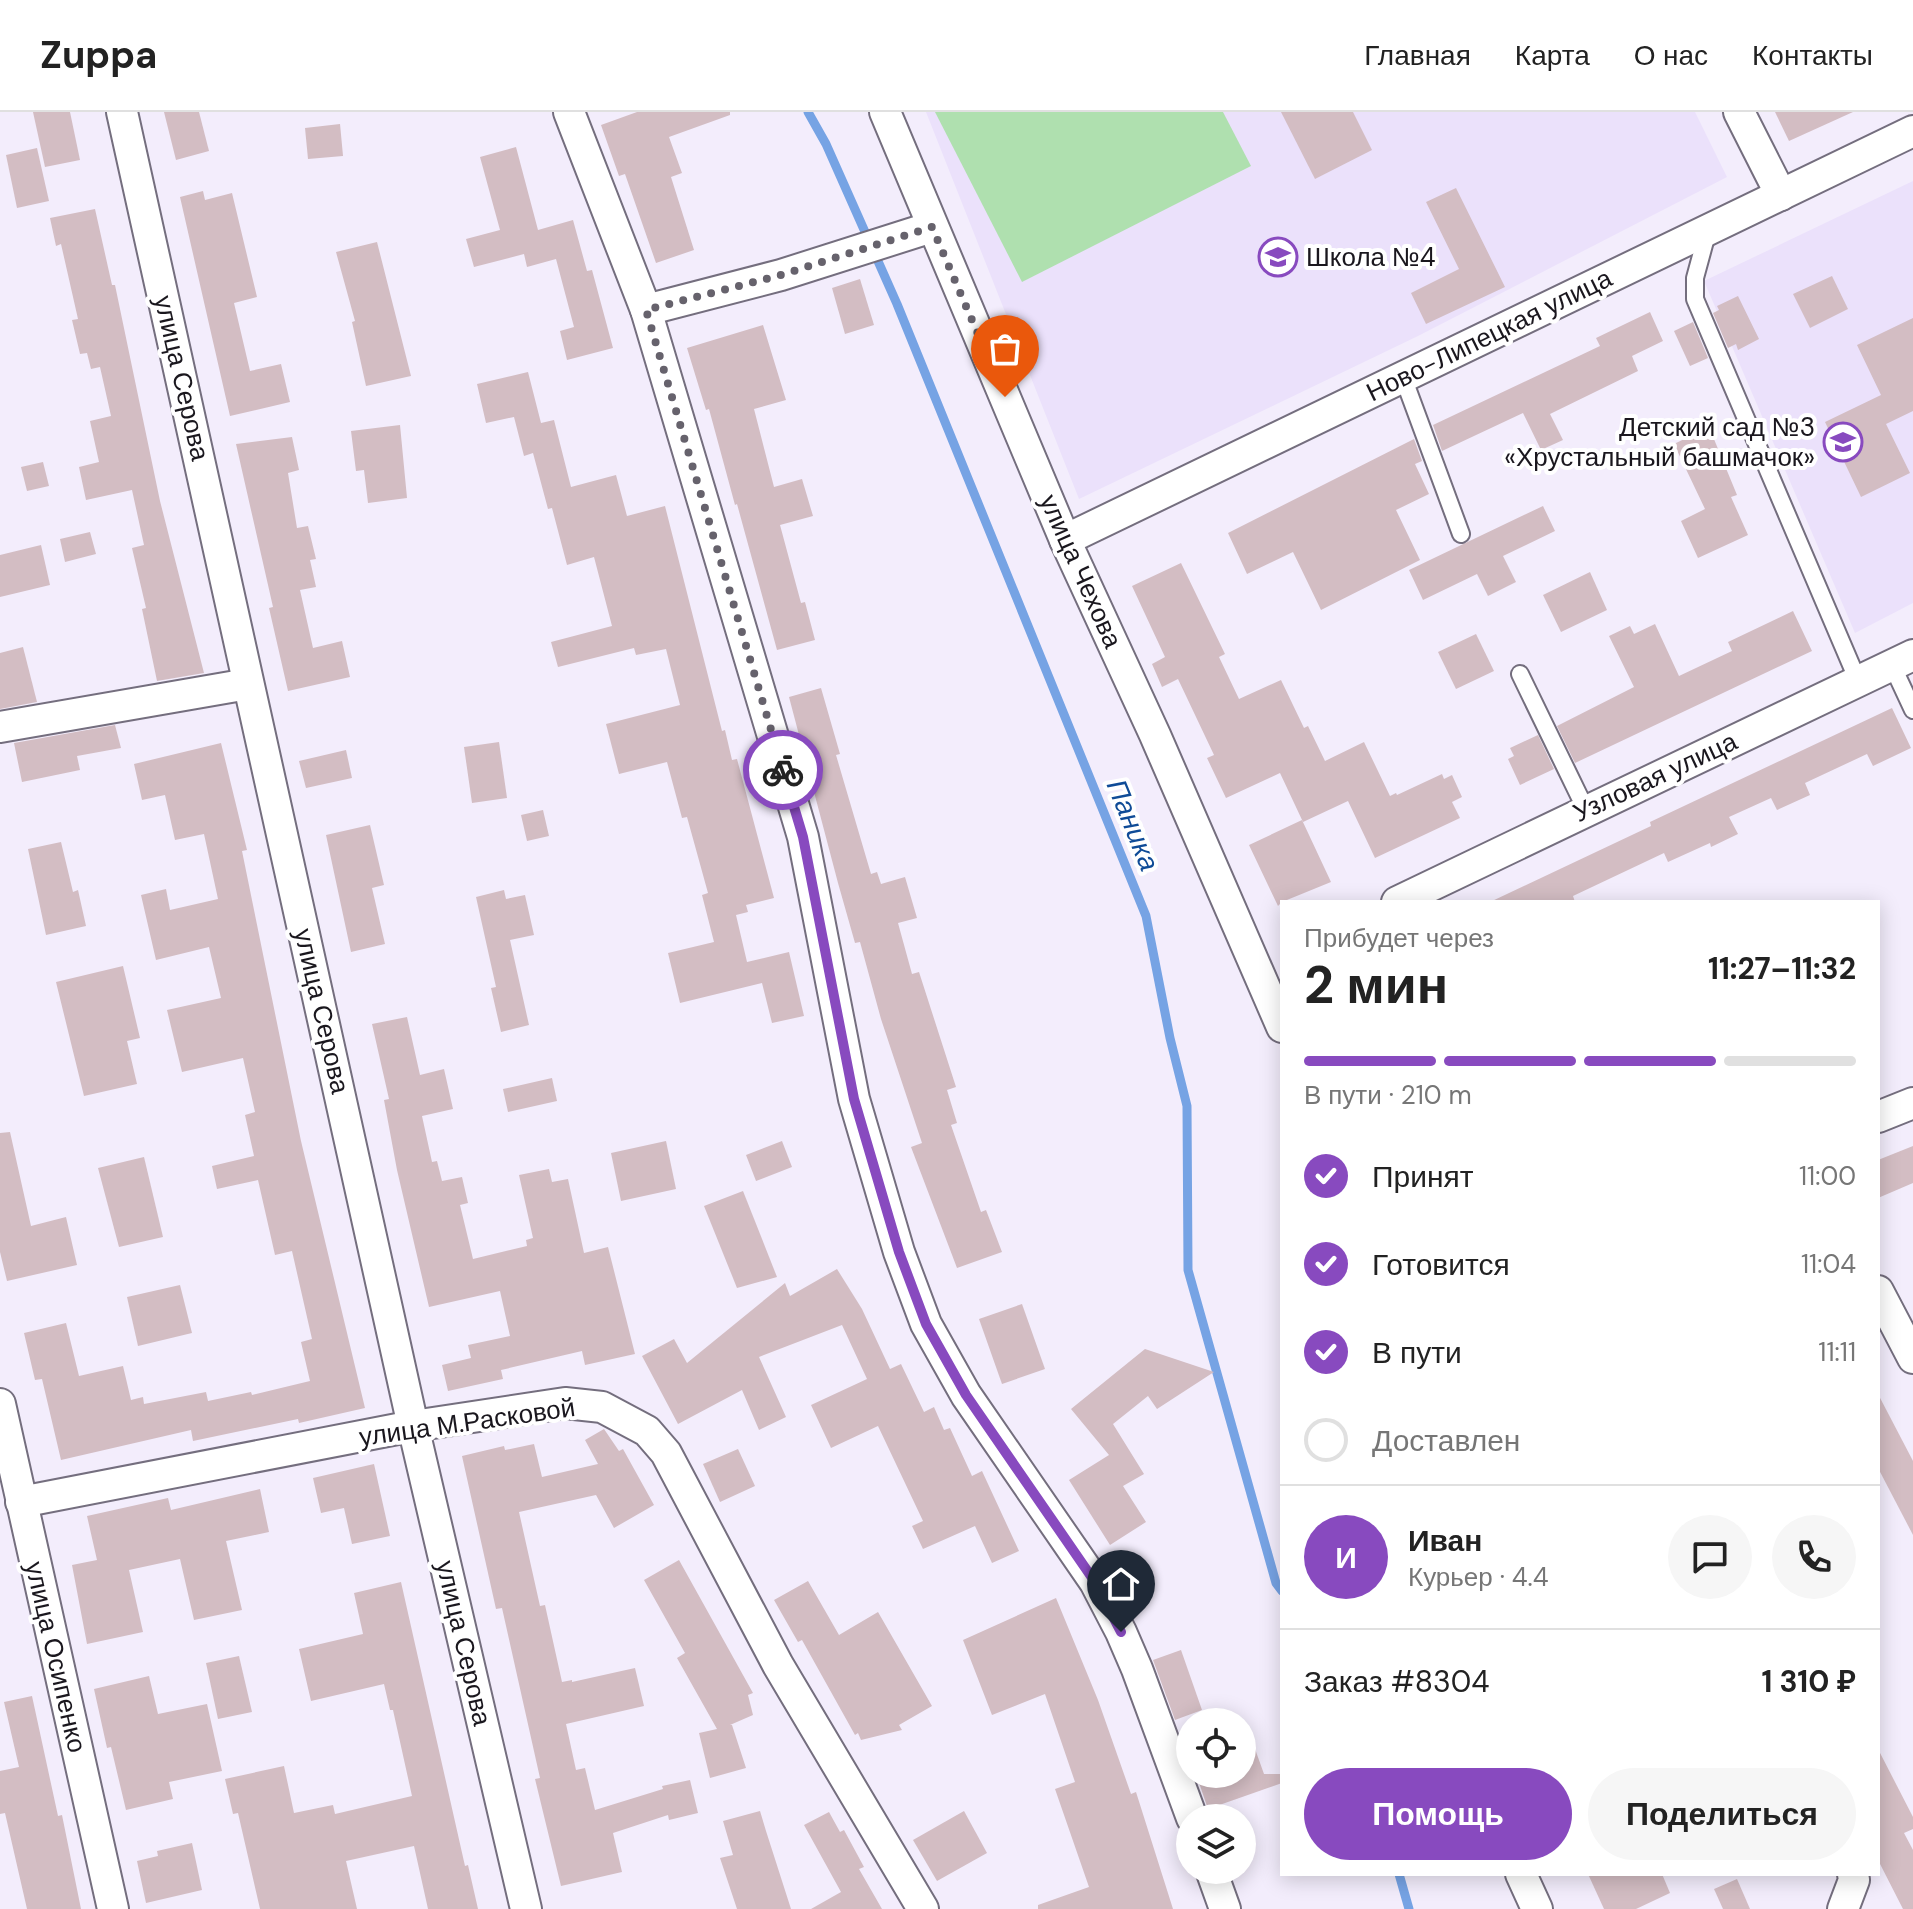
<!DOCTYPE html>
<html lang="ru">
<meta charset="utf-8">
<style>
:root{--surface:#fff;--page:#f6f6f6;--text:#222;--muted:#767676;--line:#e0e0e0;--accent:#884abf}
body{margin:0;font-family:"DM Sans",sans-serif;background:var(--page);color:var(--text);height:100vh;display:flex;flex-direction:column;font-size:30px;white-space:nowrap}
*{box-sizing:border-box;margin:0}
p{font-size:26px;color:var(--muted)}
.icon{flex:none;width:44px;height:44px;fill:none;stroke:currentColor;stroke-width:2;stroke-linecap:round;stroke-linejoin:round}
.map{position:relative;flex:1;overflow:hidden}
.drawer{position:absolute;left:1280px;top:788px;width:600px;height:976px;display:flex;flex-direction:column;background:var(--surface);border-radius:0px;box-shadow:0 4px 20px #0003}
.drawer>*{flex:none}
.fabs{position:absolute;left:1176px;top:1596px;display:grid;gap:16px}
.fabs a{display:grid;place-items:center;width:80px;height:80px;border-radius:50%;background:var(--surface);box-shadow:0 4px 20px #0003;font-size:40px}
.pin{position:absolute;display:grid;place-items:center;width:68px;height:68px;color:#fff;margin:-82px -34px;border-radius:50% 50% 50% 0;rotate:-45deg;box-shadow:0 0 8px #0007}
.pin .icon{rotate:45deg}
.courier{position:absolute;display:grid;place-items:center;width:80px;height:80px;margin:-40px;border:6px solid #884abf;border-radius:50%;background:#fff;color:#222;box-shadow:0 2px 10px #0007}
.head em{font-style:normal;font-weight:700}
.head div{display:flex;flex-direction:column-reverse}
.head{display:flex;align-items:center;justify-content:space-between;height:136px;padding:0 24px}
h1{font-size:52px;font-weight:700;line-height:60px}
.bar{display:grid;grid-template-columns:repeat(4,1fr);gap:12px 8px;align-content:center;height:96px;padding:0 24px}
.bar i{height:10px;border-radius:6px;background:var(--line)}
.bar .selected{background:var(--accent)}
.bar p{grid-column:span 4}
.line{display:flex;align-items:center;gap:20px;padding:0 24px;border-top:2px solid var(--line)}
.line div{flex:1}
.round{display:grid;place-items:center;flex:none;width:84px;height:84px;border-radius:42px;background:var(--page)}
ol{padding:0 24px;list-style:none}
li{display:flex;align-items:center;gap:24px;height:88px}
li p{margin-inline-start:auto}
li .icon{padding:8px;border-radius:50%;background:var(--accent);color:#fff;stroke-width:4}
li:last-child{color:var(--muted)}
li i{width:44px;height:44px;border:4px solid var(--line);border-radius:50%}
.primary-button{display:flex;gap:16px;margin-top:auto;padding:16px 24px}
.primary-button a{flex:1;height:92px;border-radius:48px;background:var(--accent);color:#fff;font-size:32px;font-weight:700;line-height:92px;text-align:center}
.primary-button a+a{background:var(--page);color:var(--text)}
header{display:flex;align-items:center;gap:48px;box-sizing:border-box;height:112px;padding:0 40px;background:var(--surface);border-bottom:2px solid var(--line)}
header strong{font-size:38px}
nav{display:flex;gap:44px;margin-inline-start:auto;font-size:28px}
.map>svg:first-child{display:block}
.built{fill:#ebe1fb}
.green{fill:#afe0af}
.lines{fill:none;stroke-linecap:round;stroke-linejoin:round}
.stream{stroke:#76a3e4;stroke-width:9}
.building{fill:#d3bdc3}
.service-casing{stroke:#746e7e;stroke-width:20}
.minor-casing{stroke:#746e7e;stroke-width:34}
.service{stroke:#fff;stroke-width:16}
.minor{stroke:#fff;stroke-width:30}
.done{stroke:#66626c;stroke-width:8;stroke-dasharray:0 14.4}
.route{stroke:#884abf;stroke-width:10}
.labels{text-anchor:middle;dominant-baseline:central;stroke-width:8;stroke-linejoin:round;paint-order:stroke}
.poi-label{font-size:26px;fill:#1a171e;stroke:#fff;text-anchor:start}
.street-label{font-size:26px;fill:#1a171e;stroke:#fff}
.water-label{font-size:28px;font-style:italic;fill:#0f4b97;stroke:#fff}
</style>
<header>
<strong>Zuppa</strong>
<nav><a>Главная</a><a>Карта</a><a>О нас</a><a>Контакты</a></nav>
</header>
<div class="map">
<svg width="1913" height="1797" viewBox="0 0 1913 1797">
<rect width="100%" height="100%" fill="#f3edfc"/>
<g class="built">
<polygon points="926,0 1695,0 1727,65 1418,224 1079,387"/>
<polygon points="1913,69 1913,491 1855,521 1704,169"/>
</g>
<polygon class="green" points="935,0 1223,0 1251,54 1022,170"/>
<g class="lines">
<g class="stream">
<polyline points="808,0 826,32 897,192 1146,804 1170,926 1187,994 1188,1158 1276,1471 1282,1479"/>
<polyline points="1399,1762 1409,1797"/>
</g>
</g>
<g class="building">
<polygon points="33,0 70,0 80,48 45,55"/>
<polygon points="164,0 199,0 209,39 176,48"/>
<polygon points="637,0 730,0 730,3 669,25 682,61 671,65 694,138 656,151 625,62 619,64 601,13"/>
<polygon points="1281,0 1353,0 1372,38 1315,67"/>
<polygon points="1775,0 1853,0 1789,29"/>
<polygon points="340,12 343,44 308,47 305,16"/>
<polygon points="516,35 538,118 573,108 587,159 592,158 613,236 567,248 560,219 574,215 556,147 527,155 524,142 474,155 466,127 500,118 480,45"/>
<polygon points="37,36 49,89 17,96 6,43"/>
<polygon points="1456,76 1505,175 1426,212 1411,181 1459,157 1426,90"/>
<polygon points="203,79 205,88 232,81 257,185 234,191 250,259 281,252 290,290 230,304 180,85"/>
<polygon points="95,97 112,173 115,173 160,389 204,561 157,569 142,497 146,496 132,436 144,433 132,378 86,388 79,355 99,350 90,309 111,304 100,255 91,257 87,241 80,242 72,208 78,207 61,132 56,134 50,106"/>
<polygon points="377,130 411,264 366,274 352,210 355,209 336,140"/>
<polygon points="1832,164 1848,197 1810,216 1793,182"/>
<polygon points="860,167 874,213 845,222 832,176"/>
<polygon points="1738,184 1759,227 1738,238 1736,232 1728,236 1713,201 1719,198 1717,194"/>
<polygon points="1650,200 1663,229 1632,244 1638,259 1550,302 1563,328 1541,338 1523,301 1442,339 1433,313 1600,234 1596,226"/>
<polygon points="1913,206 1913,299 1886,312 1910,361 1861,385 1825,310 1881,283 1857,233"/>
<polygon points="1693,210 1708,246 1690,254 1674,219"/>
<polygon points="763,213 786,288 754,297 774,375 802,367 813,404 780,413 801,491 805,490 815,528 777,538 737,392 735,393 709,297 706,298 687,236"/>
<polygon points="528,260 541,311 554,308 571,375 616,363 627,404 665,394 722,619 725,618 732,648 737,647 774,786 746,793 748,800 736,803 747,850 789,840 804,904 772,911 762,871 680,891 668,841 714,830 702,783 708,781 687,705 682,706 667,650 619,662 606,612 680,593 666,537 636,543 634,536 558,555 551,530 612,514 594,445 567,453 552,396 548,397 533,341 524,344 514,305 486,311 477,272"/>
<polygon points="400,313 407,386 368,391 364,358 356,359 351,319"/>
<polygon points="1709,315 1737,383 1731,385 1748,423 1698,446 1681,409 1705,397 1674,332"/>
<polygon points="292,325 299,358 288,361 297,416 308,414 316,447 310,448 316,475 300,478 313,536 342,529 350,565 288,579 269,496 273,495 236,332"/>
<polygon points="1414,327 1422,349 1415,352 1429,382 1396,398 1420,448 1321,498 1293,440 1247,462 1228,421"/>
<polygon points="43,350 49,374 27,379 21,355"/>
<polygon points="1543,394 1555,419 1503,444 1516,470 1488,484 1477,462 1423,488 1409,458"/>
<polygon points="90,420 96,442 65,450 60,427"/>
<polygon points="41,433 50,473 0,485 0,443"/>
<polygon points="1181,451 1225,542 1219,545 1239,587 1281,568 1304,616 1308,614 1325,649 1364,630 1390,684 1396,681 1397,683 1442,662 1444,667 1452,663 1462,685 1452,690 1460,706 1375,746 1348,689 1303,710 1280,661 1226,686 1207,646 1214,643 1178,567 1162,575 1152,552 1165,545 1132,474"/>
<polygon points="1590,460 1607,498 1561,520 1543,483"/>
<polygon points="1793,499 1812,539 1575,651 1557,614 1634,575 1609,524 1630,514 1634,522 1655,512 1679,564 1732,539 1728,530"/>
<polygon points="1476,522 1494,559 1456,577 1438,540"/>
<polygon points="23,535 37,590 0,597 0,541"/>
<polygon points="821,576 840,642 836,643 871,762 877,760 881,772 905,765 917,806 898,811 912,862 919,860 956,975 947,978 957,1011 951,1013 981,1100 986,1098 1002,1140 957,1156 911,1035 922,1031 881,907 860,830 855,831 838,771 789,585"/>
<polygon points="1892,596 1911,636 1873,654 1867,642 1805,671 1810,683 1777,698 1771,686 1729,705 1738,722 1711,735 1710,731 1668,750 1664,741 1573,784 1575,790 1490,790 1651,714 1650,710"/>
<polygon points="115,613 121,636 77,644 80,658 22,670 14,631"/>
<polygon points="1538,623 1554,657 1520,673 1508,647 1514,644 1510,636"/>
<polygon points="499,630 507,686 472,691 464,635"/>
<polygon points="221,631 247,738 242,739 301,1029 365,1296 299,1311 298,1307 193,1329 191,1318 61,1348 42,1267 35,1268 24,1221 66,1211 79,1264 123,1254 131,1288 143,1285 144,1292 206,1280 208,1289 251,1280 252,1283 310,1269 301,1230 312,1227 292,1139 275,1143 258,1068 217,1077 212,1054 254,1044 245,1003 255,1000 243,946 182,960 167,898 221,886 209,835 156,848 141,783 166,777 170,798 218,787 204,722 175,728 165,683 142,688 134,652"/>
<polygon points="346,638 352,666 306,676 299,649"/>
<polygon points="543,698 549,724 527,729 521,703"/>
<polygon points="1302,708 1331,770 1282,790 1278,794 1249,733"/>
<polygon points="370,713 384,773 372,776 385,832 351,840 326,723"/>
<polygon points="61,730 73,780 78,778 86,814 46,823 28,737"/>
<polygon points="504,778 506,787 525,783 534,823 510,828 529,913 501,920 491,876 496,875 476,785"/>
<polygon points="123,854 140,926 127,929 137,972 84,984 56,870"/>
<polygon points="407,905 420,963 444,957 453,997 422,1004 432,1050 437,1049 442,1069 462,1065 468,1091 460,1093 473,1147 527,1134 526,1128 533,1126 519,1063 549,1057 552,1070 568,1067 584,1141 608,1135 635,1242 585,1253 582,1239 501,1258 503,1267 448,1279 442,1253 471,1246 468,1233 510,1224 500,1179 429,1195 397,1058 384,988 389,987 372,912"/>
<polygon points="552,966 557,989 508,1000 503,977"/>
<polygon points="10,1020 31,1114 66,1105 77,1153 7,1169 0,1140 0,1021"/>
<polygon points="666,1029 676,1077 621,1089 611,1041"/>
<polygon points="782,1029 792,1055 756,1069 746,1043"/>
<polygon points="1913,1034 1913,1071 1878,1086 1878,1048"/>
<polygon points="144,1045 163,1125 119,1135 98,1056"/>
<polygon points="743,1079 777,1165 737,1176 704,1094"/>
<polygon points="837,1157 862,1197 890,1257 901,1252 924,1300 934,1295 944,1318 950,1316 972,1364 982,1359 1019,1439 992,1451 975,1414 923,1437 912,1414 923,1409 878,1314 831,1336 811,1293 867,1267 842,1213 759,1245 786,1305 759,1318 742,1278 678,1312 642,1244 674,1227 687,1251 785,1171 790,1184"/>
<polygon points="180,1173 192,1221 138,1234 127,1185"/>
<polygon points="1022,1192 1045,1257 1002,1272 979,1207"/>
<polygon points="1145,1237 1214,1260 1157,1297 1148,1284 1113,1312 1144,1362 1123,1374 1146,1410 1110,1433 1069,1368 1109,1343 1071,1297"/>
<polygon points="1878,1282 1913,1349 1913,1423 1878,1356"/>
<polygon points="604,1317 619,1339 623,1337 654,1393 614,1416 596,1383 519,1400 540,1494 545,1493 562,1570 572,1568 572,1570 635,1556 644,1594 566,1612 576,1658 585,1656 595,1698 663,1677 662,1674 690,1668 698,1701 669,1708 668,1703 613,1721 622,1760 561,1774 535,1667 540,1666 502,1496 496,1497 462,1344 504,1334 505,1338 534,1332 542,1365 598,1352 585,1328"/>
<polygon points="738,1337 755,1374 720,1390 703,1352"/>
<polygon points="374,1352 390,1424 352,1432 344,1396 321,1401 313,1366"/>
<polygon points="260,1377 269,1420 226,1429 242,1498 194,1508 180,1447 129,1458 143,1520 87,1532 72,1453 97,1448 87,1404 168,1386 171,1398"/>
<polygon points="679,1448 753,1581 748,1583 753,1603 730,1613 732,1613 746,1656 710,1666 699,1621 717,1617 677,1546 685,1541 644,1468"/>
<polygon points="808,1469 839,1523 878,1500 932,1594 899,1613 902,1618 861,1628 858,1621 855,1623 802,1528 798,1530 774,1488"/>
<polygon points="401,1470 465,1754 468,1753 478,1797 428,1797 414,1734 346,1749 357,1797 260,1797 238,1701 233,1702 225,1667 284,1654 294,1701 333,1693 335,1702 412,1684 393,1598 390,1598 384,1572 311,1589 299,1537 363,1522 354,1481"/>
<polygon points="1056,1486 1098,1588 1131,1682 1136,1680 1173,1797 1038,1797 1038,1793 1089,1775 1055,1677 1075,1670 1045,1582 992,1603 963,1528"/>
<polygon points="1181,1538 1202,1598 1175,1608 1153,1548"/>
<polygon points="239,1544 252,1600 218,1607 206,1551"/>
<polygon points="149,1564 158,1602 207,1592 222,1659 169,1670 173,1687 126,1698 111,1635 107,1636 94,1577"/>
<polygon points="32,1584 58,1704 62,1703 81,1797 27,1797 5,1701 0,1702 0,1659 19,1655 4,1590"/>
<polygon points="1245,1609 1264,1662 1282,1662 1282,1671 1208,1697 1196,1662 1242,1662 1242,1610"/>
<polygon points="1878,1637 1913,1705 1913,1717 1904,1721 1913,1738 1913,1797 1903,1797 1878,1748"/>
<polygon points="760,1699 766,1719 791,1797 737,1797 720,1746 733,1743 723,1709"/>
<polygon points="964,1699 987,1741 937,1769 913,1728"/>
<polygon points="829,1700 840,1720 844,1718 864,1755 859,1757 882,1797 811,1797 841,1780 804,1713"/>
<polygon points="192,1731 202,1778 146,1791 137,1749 158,1744 157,1739"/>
<polygon points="1588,1762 1662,1762 1670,1781 1636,1797 1604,1797"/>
<polygon points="1737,1767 1750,1797 1723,1797 1714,1777"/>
</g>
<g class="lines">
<g class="service-casing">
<g id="service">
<polyline points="1708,118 1695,166 1695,187 1858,569"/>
<polyline points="1403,265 1461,422"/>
<polyline points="1892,553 1913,598"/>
<polyline points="1520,562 1586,698"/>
</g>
</g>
<g class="minor-casing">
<g id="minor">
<polyline points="122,0 413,1314 526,1797"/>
<polyline points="569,0 646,198 803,725 854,987 899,1140 926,1212 966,1283 1095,1470 1121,1520 1137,1557 1192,1706"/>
<polyline points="885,0 1065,428 1155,623 1282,915"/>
<polyline points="1739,0 1781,83"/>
<polyline points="646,198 781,163 932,115"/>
<polyline points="1065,428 1913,19"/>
<polyline points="0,615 248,572"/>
<polyline points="1397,790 1913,543"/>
<polyline points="1878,1005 1913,991"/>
<polyline points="1878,1179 1913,1246"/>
<polyline points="0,1292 113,1797"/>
<polyline points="21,1390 413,1314 565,1291 602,1295 647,1319 666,1341 778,1553 923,1797"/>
<polyline points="1211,1758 1225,1797"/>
<polyline points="1521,1762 1537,1797"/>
<polyline points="1843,1797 1854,1768 1853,1762"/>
</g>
</g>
<use href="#service" class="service"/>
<use href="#minor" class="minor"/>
</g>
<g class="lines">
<polyline class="done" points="783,658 646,198 781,163 932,115 1005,285"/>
<polyline class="route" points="783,658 803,725 854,987 899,1140 926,1212 966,1283 1095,1470 1121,1520"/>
</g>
<defs>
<g id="school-ring" transform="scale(2)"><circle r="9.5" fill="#fff" stroke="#884abf" stroke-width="1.5"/><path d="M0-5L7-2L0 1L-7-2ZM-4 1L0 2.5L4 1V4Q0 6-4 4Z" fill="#884abf"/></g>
</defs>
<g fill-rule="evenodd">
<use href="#school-ring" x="1278" y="145"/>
<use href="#school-ring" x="1843" y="330"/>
</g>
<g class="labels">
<g class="poi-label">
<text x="1306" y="145">Школа №4</text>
<text x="1815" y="315" text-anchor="end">Детский сад №3<tspan x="1815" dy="30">«Хрустальный башмачок»</tspan></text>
</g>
<g class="street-label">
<text transform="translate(1489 223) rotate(-26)">Ново-Липецкая улица</text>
<text transform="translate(182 266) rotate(77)">улица Серова</text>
<text transform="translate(1081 459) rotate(66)">улица Чехова</text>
<text transform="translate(1655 665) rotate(-25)">Узловая улица</text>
<text transform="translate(322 899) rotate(77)">улица Серова</text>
<text transform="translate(467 1310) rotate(-8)">улица М.Расковой</text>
<text transform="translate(464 1531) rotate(77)">улица Серова</text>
<text transform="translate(56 1545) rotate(77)">улица Осипенко</text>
</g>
<g class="water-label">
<text transform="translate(1133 713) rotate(68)">Паника</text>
</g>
</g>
</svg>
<div class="fabs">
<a><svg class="icon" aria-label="locate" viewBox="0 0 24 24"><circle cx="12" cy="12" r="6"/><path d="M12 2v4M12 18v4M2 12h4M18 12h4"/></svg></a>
<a><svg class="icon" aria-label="layers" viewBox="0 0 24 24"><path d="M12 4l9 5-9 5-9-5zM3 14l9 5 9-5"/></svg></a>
</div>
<div class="pin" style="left:1005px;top:285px;background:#ea580c"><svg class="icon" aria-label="bag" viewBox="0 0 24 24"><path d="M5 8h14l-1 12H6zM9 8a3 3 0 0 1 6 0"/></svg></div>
<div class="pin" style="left:1121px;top:1520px;background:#1f2937"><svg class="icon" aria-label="home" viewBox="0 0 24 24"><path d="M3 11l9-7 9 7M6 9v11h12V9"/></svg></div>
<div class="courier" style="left:783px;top:658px"><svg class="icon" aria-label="bike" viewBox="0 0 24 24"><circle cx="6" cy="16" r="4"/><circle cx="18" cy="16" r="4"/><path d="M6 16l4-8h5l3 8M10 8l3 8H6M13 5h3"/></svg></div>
<section class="drawer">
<div class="head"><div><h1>2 мин</h1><p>Прибудет через</p></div><em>11:27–11:32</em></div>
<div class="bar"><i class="selected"></i><i class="selected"></i><i class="selected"></i><i></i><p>В пути · 210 m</p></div>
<ol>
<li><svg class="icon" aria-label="check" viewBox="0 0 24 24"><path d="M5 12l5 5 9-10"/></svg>Принят<p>11:00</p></li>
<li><svg class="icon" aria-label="check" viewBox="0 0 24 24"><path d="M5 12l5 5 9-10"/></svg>Готовится<p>11:04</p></li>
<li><svg class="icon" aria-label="check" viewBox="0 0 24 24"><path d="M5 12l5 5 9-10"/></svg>В пути<p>11:11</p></li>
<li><i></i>Доставлен</li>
</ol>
<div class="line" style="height:144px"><b class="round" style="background:var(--accent);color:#fff">И</b><div><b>Иван</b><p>Курьер · 4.4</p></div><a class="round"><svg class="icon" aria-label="chat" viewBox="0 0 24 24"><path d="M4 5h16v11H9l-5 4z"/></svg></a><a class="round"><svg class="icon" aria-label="phone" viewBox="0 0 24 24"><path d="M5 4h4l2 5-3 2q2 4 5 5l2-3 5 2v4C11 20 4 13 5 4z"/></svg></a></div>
<div class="line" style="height:104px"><div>Заказ #8304</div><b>1 310 ₽</b></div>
<div class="primary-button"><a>Помощь</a><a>Поделиться</a></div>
</section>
</div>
